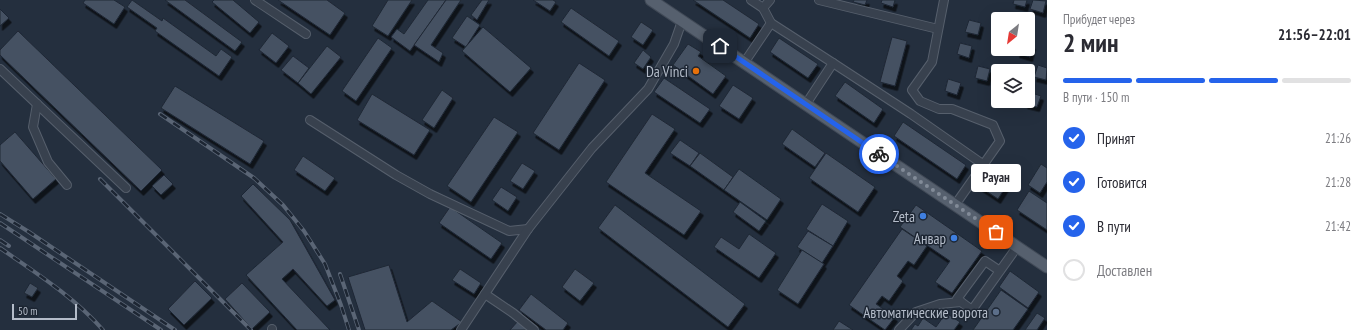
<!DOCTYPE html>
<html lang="ru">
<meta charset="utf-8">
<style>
:root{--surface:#fff;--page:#f7f7f7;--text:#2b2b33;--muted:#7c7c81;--line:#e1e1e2;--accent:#2563eb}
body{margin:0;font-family:"PT Sans Narrow",sans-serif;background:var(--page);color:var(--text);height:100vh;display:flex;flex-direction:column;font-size:15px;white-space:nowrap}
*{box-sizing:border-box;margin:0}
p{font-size:13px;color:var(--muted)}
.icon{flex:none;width:22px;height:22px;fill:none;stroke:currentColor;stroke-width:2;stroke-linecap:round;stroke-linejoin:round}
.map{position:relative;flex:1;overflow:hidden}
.sheet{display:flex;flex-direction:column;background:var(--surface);width:320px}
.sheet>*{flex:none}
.needle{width:26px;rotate:210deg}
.buttons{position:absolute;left:991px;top:12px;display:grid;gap:8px}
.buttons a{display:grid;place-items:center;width:44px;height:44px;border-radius:4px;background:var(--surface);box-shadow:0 4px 16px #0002;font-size:20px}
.scale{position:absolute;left:12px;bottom:10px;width:65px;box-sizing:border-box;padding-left:4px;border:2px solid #b4bcc9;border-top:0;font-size:11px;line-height:14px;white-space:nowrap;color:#b4bcc9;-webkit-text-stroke:3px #1d2633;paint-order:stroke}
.pin{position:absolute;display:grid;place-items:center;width:34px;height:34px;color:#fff;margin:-17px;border-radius:8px;box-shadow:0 2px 6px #0006}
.courier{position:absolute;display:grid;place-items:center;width:40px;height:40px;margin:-20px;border:3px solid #2563eb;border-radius:50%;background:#fff;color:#222;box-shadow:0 1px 5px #0007}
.bubble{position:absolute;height:28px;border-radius:4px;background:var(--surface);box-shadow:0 4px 16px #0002;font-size:13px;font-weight:700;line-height:28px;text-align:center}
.head em{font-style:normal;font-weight:700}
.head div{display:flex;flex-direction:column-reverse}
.head{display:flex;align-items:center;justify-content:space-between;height:68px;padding:0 16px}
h1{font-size:26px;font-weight:700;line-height:30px}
.bar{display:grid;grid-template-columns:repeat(4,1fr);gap:6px 4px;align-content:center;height:48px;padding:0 16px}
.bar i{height:5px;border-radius:3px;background:var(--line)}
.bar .selected{background:var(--accent)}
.bar p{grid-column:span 4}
ol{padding:0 16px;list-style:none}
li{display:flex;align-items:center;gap:12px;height:44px}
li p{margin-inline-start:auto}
li .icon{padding:4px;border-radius:50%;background:var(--accent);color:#fff;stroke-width:4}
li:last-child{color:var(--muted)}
li i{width:22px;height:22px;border:2px solid var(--line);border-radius:50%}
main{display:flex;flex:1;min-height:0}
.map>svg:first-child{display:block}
.building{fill:#455162;stroke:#1f2835;filter:url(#shadow)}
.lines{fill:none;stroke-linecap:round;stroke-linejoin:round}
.minor-casing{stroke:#565f6c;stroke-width:10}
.major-casing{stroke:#414a57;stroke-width:13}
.minor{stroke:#38414e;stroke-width:8}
.major{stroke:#56606e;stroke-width:11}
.rail-casing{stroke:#5a6575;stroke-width:4}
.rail{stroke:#1d2633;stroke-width:2.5;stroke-dasharray:8;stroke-linecap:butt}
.done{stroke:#828b98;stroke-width:4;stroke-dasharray:0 7.2}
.route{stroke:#2563eb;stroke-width:5}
.food-dot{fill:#e8710a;stroke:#1d2633;stroke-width:1.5}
.shop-dot{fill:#3f7fe0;stroke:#1d2633;stroke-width:1.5}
.service-dot{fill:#5c6f8a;stroke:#1d2633;stroke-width:1.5}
.labels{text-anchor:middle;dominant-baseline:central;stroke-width:3;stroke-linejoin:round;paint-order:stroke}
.poi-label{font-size:15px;fill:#b4bcc9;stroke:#1d2633;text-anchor:end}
</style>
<main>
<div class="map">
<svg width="1047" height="330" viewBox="0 0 1047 330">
<defs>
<filter id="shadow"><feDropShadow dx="2.5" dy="4.5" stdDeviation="0" flood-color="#0009"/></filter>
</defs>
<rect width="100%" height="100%" fill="#242f3e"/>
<g class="building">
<polygon points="85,0 114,0 125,7 114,24 83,3"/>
<polygon points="132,0 162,21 163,18 216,56 221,49 232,57 219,76 155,31 157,28 127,7"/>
<polygon points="165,0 185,0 242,42 235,51"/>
<polygon points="214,0 233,0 259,22 250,33 212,2"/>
<polygon points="278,0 327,0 345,13 330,35"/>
<polygon points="388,0 412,0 388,36 372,26"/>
<polygon points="428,0 446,0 410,51 391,37 397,29 404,34"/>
<polygon points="446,0 461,0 431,45 443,53 439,62 414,45"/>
<polygon points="482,0 489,0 477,20 471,15"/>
<polygon points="533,0 553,0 556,2 550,11"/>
<polygon points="693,0 723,0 759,24 750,38"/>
<polygon points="854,0 867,0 865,5 853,2"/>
<polygon points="882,0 895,0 893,7 881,3"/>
<polygon points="1014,0 1027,0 1025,7 1013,4"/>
<polygon points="1033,0 1046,1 1043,13 1030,9"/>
<polygon points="571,8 619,41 609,56 561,22"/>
<polygon points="0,9 9,18 0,26"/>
<polygon points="467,16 480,25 466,47 452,38"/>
<polygon points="969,20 981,23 978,35 965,32"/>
<polygon points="641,22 653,30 643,45 631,37"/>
<polygon points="483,27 531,68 510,92 462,51"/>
<polygon points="18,31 162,170 141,191 0,55 0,50"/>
<polygon points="272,33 289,46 276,63 259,50"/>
<polygon points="892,37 907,41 895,86 880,82"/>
<polygon points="378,38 392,48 356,101 342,91"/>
<polygon points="779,38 818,64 808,78 770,52"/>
<polygon points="960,43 972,46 969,58 957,54"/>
<polygon points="688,44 701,52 698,56 726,76 713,94 673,65"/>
<polygon points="1028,44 1033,45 1030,57 1017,53 1019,49 1028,49"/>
<polygon points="327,46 341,57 311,94 298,83"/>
<polygon points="643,50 651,57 643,69 634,63"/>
<polygon points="293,56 309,68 298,83 281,70"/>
<polygon points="579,63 605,80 559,150 533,133"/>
<polygon points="1038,65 1047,68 1046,80 1034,77"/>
<polygon points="978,66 990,69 987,81 975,78"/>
<polygon points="664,78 710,109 700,123 654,92"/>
<polygon points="948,79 961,83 957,95 945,91"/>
<polygon points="845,82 883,109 874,123 835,96"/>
<polygon points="733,85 753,98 739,119 719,106"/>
<polygon points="175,86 264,141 250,164 161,108"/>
<polygon points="442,90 453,98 434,128 422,120"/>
<polygon points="1029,92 1041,96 1037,107 1025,104 1026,101 1028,101"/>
<polygon points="372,94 430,130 414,155 357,120"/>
<polygon points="652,114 675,129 645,173 701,211 684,235 606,182"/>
<polygon points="494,117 518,132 471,202 447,186"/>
<polygon points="903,122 966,165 957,179 894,136"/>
<polygon points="792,129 825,153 815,167 782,144"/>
<polygon points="15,132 56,179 33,199 0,161 0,145"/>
<polygon points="680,140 699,153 690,166 670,153"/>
<polygon points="700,153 733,177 724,190 690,166"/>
<polygon points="826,153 875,187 858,212 809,178"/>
<polygon points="303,156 335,178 325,191 294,170"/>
<polygon points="522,163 535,171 523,189 510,181"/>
<polygon points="1041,164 1047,168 1047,182 1040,193 1028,185"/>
<polygon points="739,169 781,199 767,220 724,190"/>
<polygon points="986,171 1007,185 998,199 977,185"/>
<polygon points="164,175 173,184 161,195 152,186"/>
<polygon points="253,184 290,220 335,300 327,306 293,269 282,279 330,330 297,330 246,275 283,242 241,196"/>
<polygon points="501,187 517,197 508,211 492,200"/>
<polygon points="1029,191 1047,203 1047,230 1017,210"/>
<polygon points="740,202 766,221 759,231 733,212"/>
<polygon points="822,204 848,221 833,246 806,229"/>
<polygon points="615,205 745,304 728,327 598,228"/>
<polygon points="916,205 982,251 952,293 935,282 950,261 900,227"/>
<polygon points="450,207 502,243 491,259 439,223"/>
<polygon points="902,229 927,246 914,265 908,261 897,276 903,281 889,301 882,296 876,304 895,317 885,330 849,305"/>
<polygon points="808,231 833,246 822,263 797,247"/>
<polygon points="749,234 776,253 759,278 714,247 721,237 739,249"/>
<polygon points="802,250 824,264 798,304 777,290"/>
<polygon points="389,265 407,322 432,301 462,322 451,330 365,330 348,277"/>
<polygon points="460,269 481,283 474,294 452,280"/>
<polygon points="575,269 594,283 580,301 562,287"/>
<polygon points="1010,271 1039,292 1028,308 999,287"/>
<polygon points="195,281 212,298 184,325 168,309"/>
<polygon points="30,283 38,288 32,297 24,293"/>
<polygon points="242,283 270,312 252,329 225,299"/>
<polygon points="1001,290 1028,309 1013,330 973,330"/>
<polygon points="531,294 568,323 563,330 546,330 519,310"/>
<polygon points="946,313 960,322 954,330 911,330 915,324 918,326 923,318 936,327"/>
<polygon points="1037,313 1045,318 1037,330 1025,330"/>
<polygon points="518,321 527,330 510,330"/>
<polygon points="839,321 853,330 833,330"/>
</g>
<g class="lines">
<g class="minor-casing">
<g id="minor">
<polyline points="255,0 306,34"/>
<polyline points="751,0 763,8 771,23"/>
<polyline points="819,0 938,29"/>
<polyline points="944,0 932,62 912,90 920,101 939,109 952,109 993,125 1000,141 955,205"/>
<polyline points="763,8 770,0"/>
<polyline points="744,63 771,23 833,63"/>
<polyline points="0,69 126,188"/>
<polyline points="37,104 33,127 48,162 67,185"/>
<polyline points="806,104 833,63 911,114 984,165"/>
<polyline points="310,120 396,175 430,194 509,231 528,229"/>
<polyline points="1000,271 985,261 957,299 972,310 1017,247"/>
<polyline points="485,294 513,313 534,330"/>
<polyline points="272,329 272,330"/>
<polyline points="461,330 528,229 592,148 648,89 674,44 682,21"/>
<polyline points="899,330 916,312 940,304 961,302"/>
</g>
</g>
<g class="major-casing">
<polyline id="major" points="651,0 1047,267"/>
</g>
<use href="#minor" class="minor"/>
<use href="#major" class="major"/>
<g class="rail-casing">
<g id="rail">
<polyline points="160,114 254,178 283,205 304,231 325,264 341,305 349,330"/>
<polyline points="100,179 251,330"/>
<polyline points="0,214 29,232 175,330"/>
<polyline points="0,223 161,330"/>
<polyline points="0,240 9,246"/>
<path d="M0,248C36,273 74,297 103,330"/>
<polyline points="340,274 359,330"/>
</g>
</g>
<use href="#rail" class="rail"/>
</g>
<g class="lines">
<polyline class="done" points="879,154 996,232"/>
<polyline class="route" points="720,46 879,154"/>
</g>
<circle class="food-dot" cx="696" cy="71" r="4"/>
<g class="shop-dot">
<circle cx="923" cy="216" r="4"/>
<circle cx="954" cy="238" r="4"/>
</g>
<circle class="service-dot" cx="996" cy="312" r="4"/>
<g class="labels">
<g class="poi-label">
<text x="688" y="71">Da Vinci</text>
<text x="915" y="216">Zeta</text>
<text x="946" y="238">Анвар</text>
<text x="988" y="312">Автоматические ворота</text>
</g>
</g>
</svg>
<div class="buttons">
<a><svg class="needle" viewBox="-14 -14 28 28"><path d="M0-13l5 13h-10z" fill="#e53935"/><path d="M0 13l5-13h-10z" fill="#7c7c81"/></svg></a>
<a><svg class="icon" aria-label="layers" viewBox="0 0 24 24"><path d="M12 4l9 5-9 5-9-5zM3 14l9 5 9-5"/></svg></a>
</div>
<div class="scale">50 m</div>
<div class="pin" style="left:996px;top:232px;background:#ea580c"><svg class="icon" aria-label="bag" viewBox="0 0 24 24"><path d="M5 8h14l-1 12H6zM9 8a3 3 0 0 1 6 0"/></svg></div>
<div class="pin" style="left:720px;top:46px;background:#1f2937"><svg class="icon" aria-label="home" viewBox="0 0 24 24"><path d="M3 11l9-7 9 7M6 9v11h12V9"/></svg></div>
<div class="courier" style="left:879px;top:154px"><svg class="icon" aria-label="bike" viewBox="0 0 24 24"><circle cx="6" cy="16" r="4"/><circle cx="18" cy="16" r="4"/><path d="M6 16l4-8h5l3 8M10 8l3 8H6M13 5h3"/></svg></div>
<div class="bubble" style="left:971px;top:164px;width:50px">Рауан</div>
</div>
<section class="sheet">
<div class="head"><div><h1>2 мин</h1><p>Прибудет через</p></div><em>21:56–22:01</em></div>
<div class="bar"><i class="selected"></i><i class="selected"></i><i class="selected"></i><i></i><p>В пути · 150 m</p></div>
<ol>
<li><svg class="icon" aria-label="check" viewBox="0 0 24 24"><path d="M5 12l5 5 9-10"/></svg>Принят<p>21:26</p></li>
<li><svg class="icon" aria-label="check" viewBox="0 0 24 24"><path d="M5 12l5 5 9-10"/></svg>Готовится<p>21:28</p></li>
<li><svg class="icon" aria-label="check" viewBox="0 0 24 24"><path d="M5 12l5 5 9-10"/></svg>В пути<p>21:42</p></li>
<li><i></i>Доставлен</li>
</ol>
</section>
</main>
